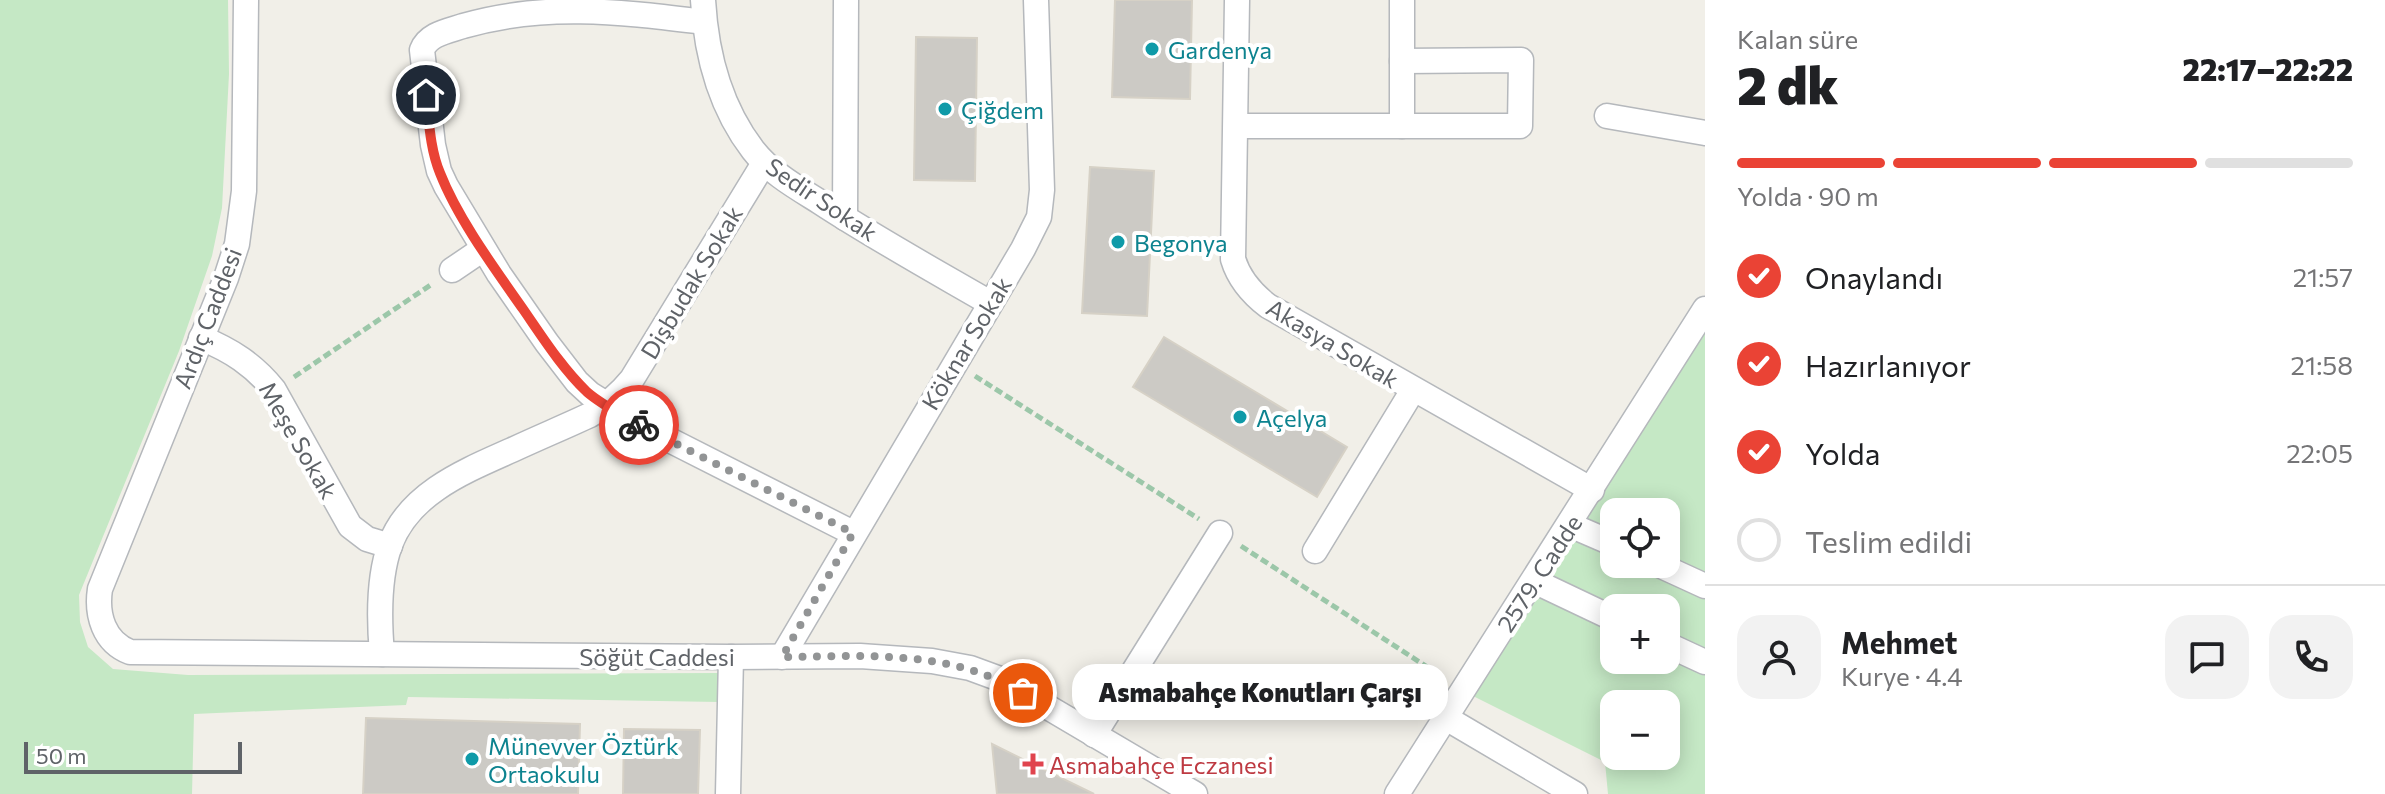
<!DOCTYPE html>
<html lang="tr">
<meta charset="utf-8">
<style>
:root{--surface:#fff;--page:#f2f2f2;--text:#202124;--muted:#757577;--line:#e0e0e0;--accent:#ea4335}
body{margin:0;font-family:Commissioner,sans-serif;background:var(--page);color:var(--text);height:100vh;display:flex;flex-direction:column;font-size:30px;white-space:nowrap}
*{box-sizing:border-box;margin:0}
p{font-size:26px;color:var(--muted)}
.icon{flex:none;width:44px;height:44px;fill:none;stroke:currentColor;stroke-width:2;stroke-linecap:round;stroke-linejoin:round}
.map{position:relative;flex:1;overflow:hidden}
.side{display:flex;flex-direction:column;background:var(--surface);width:680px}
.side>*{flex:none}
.controls{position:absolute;left:1600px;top:498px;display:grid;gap:16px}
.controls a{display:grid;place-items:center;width:80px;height:80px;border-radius:16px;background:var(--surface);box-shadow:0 4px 20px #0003;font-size:40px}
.scale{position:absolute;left:24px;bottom:20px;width:218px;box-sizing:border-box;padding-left:8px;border:4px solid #5f6368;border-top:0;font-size:22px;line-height:28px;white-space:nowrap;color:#5f6368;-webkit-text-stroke:6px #fff;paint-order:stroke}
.pin{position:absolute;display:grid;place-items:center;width:68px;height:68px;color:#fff;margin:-34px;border:4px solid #fff;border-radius:50%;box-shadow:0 2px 8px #0007}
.courier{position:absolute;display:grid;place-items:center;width:80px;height:80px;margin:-40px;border:6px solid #ea4335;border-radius:50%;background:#fff;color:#222;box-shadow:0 2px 10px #0007}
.bubble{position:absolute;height:56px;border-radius:24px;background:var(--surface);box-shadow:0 4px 20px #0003;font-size:26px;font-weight:800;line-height:56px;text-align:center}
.head em{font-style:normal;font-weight:800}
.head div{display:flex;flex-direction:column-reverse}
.head{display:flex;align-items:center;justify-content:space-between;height:136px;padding:0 32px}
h1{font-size:52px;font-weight:800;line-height:60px}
.bar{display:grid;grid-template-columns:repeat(4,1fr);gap:12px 8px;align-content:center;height:96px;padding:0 32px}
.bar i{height:10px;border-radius:6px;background:var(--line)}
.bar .on{background:var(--accent)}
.bar p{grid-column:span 4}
.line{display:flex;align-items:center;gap:20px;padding:0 32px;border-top:2px solid var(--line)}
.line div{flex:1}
.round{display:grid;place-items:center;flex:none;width:84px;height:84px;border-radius:24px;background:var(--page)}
ol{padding:0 32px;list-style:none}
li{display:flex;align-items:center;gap:24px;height:88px}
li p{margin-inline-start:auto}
li .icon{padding:8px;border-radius:50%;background:var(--accent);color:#fff;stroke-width:4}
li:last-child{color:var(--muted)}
li i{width:44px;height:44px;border:4px solid var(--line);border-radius:50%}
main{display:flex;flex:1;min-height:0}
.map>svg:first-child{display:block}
.green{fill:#c5e8c5;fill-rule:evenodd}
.building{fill:#cccac5;stroke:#d6d1c6;stroke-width:2}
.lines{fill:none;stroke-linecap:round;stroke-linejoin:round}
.minor-casing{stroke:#b5b8bc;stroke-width:27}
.path{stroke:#9cc7a9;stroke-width:5;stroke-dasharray:8 4;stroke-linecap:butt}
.minor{stroke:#fff;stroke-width:24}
.done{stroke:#929495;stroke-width:8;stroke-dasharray:0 14.4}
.route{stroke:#ea4335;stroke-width:10}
.culture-dot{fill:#0f9aa8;stroke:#fff;stroke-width:3}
.health-dot{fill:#e0444e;stroke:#fff;stroke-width:3}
.labels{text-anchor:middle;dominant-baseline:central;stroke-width:8;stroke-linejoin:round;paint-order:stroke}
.culture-label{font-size:24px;fill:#0d838f;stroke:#fff;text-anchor:start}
.street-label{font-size:24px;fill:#5f6368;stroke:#fff}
.health-label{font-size:24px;fill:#be3a42;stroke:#fff;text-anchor:start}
</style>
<main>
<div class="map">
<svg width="1705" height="794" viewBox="0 0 1705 794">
<rect width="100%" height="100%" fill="#f1efe8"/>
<g class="green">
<polygon points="0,0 228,0 229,74 222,208 212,256 179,351 79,595 80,622 88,647 113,669 188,675 720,673 719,702 408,697 406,705 194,714 192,794 0,794"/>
<path d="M1705,309V794H1608L1605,762L1463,691ZM1614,512H1666V564H1614ZM1614,608H1666V660H1614ZM1614,704H1666V756H1614Z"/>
</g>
<g class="building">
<polygon points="1115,0 1192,0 1190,99 1112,97"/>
<polygon points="916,37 977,38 975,181 914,180"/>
<polygon points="1090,167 1154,171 1147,316 1082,313"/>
<polygon points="1164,337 1347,447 1317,497 1133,387"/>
<polygon points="366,718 580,724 578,794 363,794"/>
<polygon points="624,729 700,730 698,794 623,794"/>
<polygon points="992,744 1094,794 997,794"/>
</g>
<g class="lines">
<g class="minor-casing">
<g id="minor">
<path d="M246,0L244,191L237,244L226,278L100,589C96,615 104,642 130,652L731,657L860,656L932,661L970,668L1000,679L1195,794"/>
<path d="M703,0C706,53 720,107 753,150C771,173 796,187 820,202C875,238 933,270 990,303"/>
<path d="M1237,0L1233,259C1239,279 1251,293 1268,306L1592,490"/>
<polyline points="1402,0 1402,126"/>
<path d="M704,22C621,12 546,2 463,26C448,31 428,34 422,50L433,145L439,171L446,186L499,274L547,343L577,382L590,394L640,425L853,533"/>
<polyline points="1607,116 1705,133"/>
<polyline points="1237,126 1520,126 1521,60 1402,61"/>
<polyline points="845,218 846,0"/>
<polyline points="452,270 483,249"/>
<path d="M201,338C231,350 254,365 274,390L350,526L367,539L390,546"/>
<polyline points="1570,525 1614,544"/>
<polyline points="1315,551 1413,390"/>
<polyline points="1657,564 1705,586"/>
<polyline points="1534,581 1614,619"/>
<polyline points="1666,644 1705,662"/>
<path d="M382,654C379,620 378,578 390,545C409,493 465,471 512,450C538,438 564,427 590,415C607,405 619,395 632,379L764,163"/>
<polyline points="782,657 1023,249 1039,217 1042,190 1036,0"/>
<polyline points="1446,718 1575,794"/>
<polyline points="1094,735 1220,533"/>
<polyline points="728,794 731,657"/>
<polyline points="1397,794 1705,309"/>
</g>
</g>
<g class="path">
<polyline points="975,376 1199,519"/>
<polyline points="294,377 432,284"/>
<polyline points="1241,546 1441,676"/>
</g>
<use href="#minor" class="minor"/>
</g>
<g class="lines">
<path class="done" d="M639,425L853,533L782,657C864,656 950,649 1023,693"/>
<path class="route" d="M426,95C429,121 430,149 440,173C458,219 495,269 523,309C543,338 562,368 587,392C602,405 622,415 639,425"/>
</g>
<g class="culture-dot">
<circle cx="1152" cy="49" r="8"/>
<circle cx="945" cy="109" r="8"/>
<circle cx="1118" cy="242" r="8"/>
<circle cx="1240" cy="417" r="8"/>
<circle cx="472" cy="759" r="8"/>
</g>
<path class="health-dot" d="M1029 752h8v8h8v8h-8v8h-8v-8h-8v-8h8z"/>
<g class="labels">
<g class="culture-label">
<text x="1168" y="49">Gardenya</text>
<text x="961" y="109">Çiğdem</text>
<text x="1134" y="242">Begonya</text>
<text x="1256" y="417">Açelya</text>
<text x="488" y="745">Münevver Öztürk<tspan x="488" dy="28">Ortaokulu</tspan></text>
</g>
<g class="street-label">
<text transform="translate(822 199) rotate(34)">Sedir Sokak</text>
<text transform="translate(691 282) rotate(-59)">Dişbudak Sokak</text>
<text transform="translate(207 318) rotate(-69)">Ardıç Caddesi</text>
<text transform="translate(966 343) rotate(-59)">Köknar Sokak</text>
<text transform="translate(1333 343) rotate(31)">Akasya Sokak</text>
<text transform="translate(299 440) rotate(60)">Meşe Sokak</text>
<text transform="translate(1539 573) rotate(-57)">2579. Cadde</text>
<text x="657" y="656">Söğüt Caddesi</text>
</g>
<g class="health-label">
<text x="1049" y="764">Asmabahçe Eczanesi</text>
</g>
</g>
</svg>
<div class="controls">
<a><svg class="icon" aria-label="locate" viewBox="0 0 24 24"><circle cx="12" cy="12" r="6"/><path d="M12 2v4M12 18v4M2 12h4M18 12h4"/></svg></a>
<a>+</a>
<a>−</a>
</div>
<div class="scale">50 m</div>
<div class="pin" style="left:1023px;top:693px;background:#ea580c"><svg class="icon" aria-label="bag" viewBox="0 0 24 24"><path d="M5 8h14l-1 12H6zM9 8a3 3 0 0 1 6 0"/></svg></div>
<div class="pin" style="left:426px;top:95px;background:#1f2937"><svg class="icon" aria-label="home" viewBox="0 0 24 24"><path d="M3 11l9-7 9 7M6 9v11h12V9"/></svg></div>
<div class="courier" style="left:639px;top:425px"><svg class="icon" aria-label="bike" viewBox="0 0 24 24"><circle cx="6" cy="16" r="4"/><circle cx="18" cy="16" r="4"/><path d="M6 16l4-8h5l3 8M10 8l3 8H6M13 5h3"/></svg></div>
<div class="bubble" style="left:1072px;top:664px;width:376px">Asmabahçe Konutları Çarşı</div>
</div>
<section class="side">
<div class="head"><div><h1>2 dk</h1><p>Kalan süre</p></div><em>22:17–22:22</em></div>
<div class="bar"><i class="on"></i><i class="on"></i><i class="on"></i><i></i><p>Yolda · 90 m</p></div>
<ol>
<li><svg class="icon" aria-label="check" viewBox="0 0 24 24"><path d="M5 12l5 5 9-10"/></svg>Onaylandı<p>21:57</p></li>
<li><svg class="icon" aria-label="check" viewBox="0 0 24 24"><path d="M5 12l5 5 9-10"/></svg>Hazırlanıyor<p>21:58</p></li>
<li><svg class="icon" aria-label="check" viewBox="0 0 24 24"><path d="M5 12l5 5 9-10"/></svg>Yolda<p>22:05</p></li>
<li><i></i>Teslim edildi</li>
</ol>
<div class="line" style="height:144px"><a class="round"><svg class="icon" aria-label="person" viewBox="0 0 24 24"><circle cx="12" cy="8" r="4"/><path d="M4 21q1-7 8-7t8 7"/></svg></a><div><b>Mehmet</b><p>Kurye · 4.4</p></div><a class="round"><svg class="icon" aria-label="chat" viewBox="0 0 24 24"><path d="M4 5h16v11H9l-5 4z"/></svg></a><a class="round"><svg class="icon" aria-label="phone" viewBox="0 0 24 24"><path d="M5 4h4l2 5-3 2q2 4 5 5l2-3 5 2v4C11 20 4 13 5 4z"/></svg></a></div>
</section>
</main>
